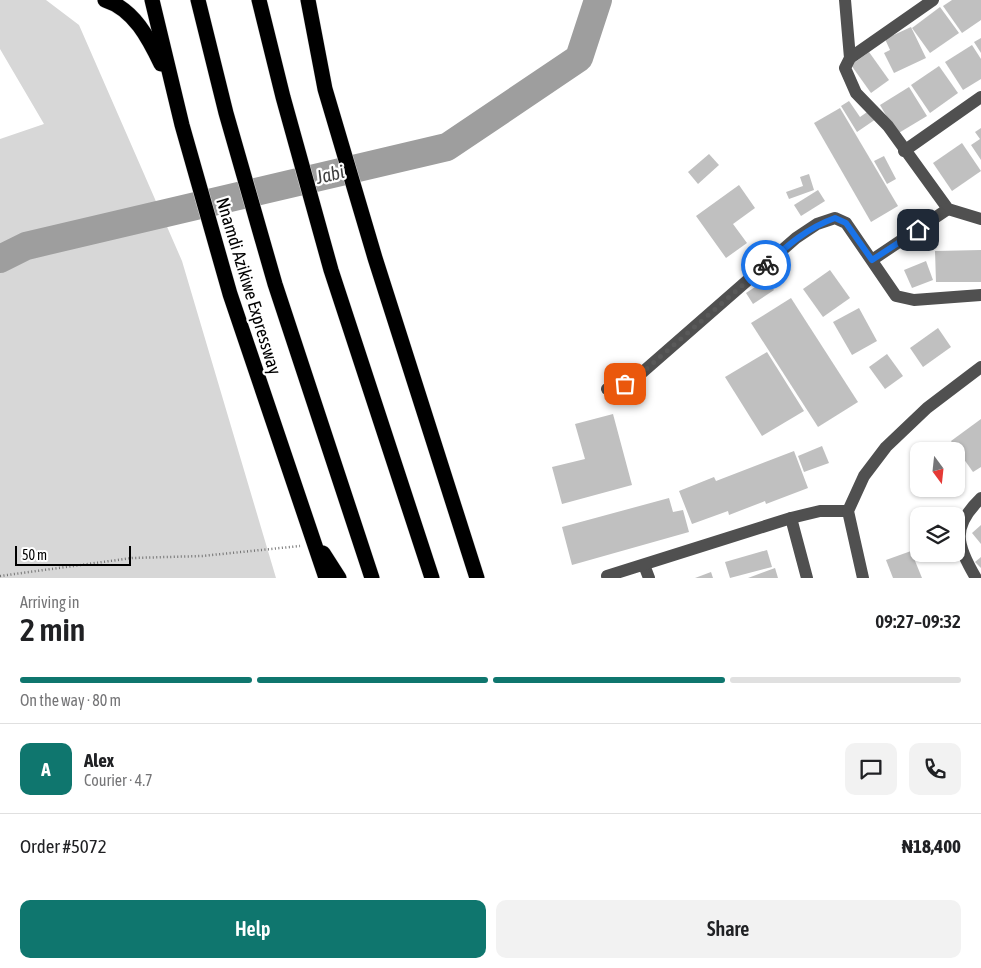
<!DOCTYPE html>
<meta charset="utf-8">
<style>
:root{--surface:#fff;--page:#f2f2f2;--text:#202124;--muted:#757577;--line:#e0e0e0;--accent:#0f766e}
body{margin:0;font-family:"Asap Condensed",sans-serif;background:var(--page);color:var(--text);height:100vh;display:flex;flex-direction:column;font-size:19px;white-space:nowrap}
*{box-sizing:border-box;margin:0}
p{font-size:16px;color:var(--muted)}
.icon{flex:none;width:28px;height:28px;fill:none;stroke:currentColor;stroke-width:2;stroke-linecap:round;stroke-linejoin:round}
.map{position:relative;height:578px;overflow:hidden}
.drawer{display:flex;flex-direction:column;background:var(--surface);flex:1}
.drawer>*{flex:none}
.needle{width:32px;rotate:165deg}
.controls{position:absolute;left:910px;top:442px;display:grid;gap:10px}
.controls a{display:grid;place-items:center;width:55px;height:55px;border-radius:10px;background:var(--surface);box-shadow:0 1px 4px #0004;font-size:25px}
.scale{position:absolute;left:15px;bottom:12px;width:116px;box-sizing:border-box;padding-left:5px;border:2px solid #000;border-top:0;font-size:14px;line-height:18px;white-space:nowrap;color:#000;-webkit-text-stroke:4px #fff;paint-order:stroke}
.pin{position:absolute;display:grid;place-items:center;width:42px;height:42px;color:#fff;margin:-21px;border-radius:10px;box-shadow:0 2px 8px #0006}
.courier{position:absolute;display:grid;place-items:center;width:50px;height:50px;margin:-25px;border:4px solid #1a73e8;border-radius:50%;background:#fff;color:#222;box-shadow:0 1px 6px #0007}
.overview em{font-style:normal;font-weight:600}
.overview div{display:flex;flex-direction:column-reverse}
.overview{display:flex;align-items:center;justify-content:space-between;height:85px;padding:0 20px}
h1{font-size:32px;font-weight:600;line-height:38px}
.bar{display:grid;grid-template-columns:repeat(4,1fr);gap:8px 5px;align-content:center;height:60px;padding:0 20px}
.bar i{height:6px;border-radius:4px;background:var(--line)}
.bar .active{background:var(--accent)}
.bar p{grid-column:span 4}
.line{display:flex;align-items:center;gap:12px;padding:0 20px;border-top:1px solid var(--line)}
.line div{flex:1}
.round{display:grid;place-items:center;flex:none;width:52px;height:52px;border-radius:10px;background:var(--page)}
.primary-button{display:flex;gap:10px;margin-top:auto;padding:10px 20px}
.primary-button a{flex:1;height:58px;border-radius:10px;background:var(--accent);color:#fff;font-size:20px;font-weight:600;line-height:58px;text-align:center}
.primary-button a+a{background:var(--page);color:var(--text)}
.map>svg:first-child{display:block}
.green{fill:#d7d7d7}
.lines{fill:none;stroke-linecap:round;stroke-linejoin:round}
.river{stroke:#9e9e9e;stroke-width:28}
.building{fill:#c0c0c0}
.highway-casing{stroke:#dbdbdb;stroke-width:16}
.path{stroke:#727272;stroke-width:2.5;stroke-dasharray:1 2.5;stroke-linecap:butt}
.minor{stroke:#505050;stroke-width:12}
.highway{stroke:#000;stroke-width:15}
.done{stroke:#595959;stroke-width:5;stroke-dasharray:0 9}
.route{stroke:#1a73e8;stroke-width:6}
.labels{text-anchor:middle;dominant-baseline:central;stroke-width:4.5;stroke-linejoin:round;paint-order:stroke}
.street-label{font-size:18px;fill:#000;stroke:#fff}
.water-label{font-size:19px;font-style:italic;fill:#3f3f3f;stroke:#fff}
</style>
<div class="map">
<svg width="981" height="578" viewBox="0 0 981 578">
<rect width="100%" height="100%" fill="#fff"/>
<polygon class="green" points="0,0 46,0 79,25 182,261 276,578 0,578 0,139 44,124 0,49"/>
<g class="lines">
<polyline class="river" points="0,259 26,246 447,147 579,58 598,0"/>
</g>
<g class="building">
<polygon points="952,0 981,0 981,20 962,33 943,6"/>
<polygon points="940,7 959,33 930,53 912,28"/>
<polygon points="911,27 926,58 894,73 884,53 890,50 885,39"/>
<polygon points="981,38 981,53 974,42"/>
<polygon points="972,45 981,59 981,79 963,90 945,62"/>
<polygon points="869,52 889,80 871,93 851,65"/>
<polygon points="939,66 958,93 930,113 911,85"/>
<polygon points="909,87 927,116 897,134 880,105"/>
<polygon points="849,101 860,117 870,110 876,119 857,132 841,106"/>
<polygon points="840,108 898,206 871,222 814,123"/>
<polygon points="981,128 981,160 971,145 980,139 975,132"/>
<polygon points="962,143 981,171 952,191 933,163"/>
<polygon points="709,154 719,165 698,184 688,172"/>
<polygon points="884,156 896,179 887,184 874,161"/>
<polygon points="809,174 814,190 789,199 786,192 803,186 800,177"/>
<polygon points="739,185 755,208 733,224 747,243 726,258 696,216"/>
<polygon points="818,190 825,201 801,216 794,205"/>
<polygon points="981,250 981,282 936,282 935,251"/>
<polygon points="926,261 933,280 912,288 904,270"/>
<polygon points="830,270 850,298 823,317 803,289"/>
<polygon points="767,279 774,290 753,304 746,293"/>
<polygon points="791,298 858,402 818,427 751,323"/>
<polygon points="859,308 877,341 852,355 833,322"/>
<polygon points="938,328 951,347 923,367 910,348"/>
<polygon points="767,352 804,411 762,436 725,377"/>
<polygon points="887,354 903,376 885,389 869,367"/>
<polygon points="613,414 632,485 562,504 552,467 585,459 575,424"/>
<polygon points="981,419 981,467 973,472 951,441"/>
<polygon points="822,446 829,463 804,472 798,456"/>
<polygon points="794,451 808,488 766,504 765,501 729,515 728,511 692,524 679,491 714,477 716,481"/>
<polygon points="669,498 673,512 683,510 689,532 572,565 562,527"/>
<polygon points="981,525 981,544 972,533"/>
<polygon points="767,550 772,567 730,578 725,562"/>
<polygon points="911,551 922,578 893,578 886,560"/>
<polygon points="981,557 981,568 975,562"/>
<polygon points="775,568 778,578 748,578"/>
<polygon points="711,572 713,578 695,578"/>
</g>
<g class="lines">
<g class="highway-casing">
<g id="highway">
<path d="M105,0C134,9 149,39 161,64"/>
<polyline points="152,0 182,125 230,294 326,578"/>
<polyline points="198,0 226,113 275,284 372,578"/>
<polyline points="259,0 283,97 331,270 432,578"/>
<polyline points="308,0 325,89 375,258 477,578"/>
<polyline points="323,553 339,578"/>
</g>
</g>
<polyline class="path" points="0,576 132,558 202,556 300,546"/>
<g class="minor">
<polyline points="845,0 850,58 845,68 856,93 888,126 948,209 981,219"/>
<polyline points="850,58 933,0"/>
<polyline points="904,151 981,97"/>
<polyline points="872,260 948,209"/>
<polyline points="607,389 625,384 637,377 796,238 817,224 835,218 846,223 896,296 914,300 981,295"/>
<polyline points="791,518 807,578"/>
<polyline points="644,565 649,578"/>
<polyline points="607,576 791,518 820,511 848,511"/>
<polyline points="863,578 848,511 864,476 886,447 927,408 981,367"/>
<path d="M976,578C956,544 951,527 981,498"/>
</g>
<use href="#highway" class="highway"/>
</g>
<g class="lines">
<polyline class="done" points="625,384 637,377 766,265"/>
<path class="route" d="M766,265C788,245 807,228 835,218L846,223L872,260L918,230"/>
</g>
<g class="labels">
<g class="street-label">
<text transform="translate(249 286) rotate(73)">Nnamdi Azikiwe Expressway</text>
</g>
<g class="water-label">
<text transform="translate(330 174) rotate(-13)">Jabi</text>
</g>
</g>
</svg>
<div class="controls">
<a><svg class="needle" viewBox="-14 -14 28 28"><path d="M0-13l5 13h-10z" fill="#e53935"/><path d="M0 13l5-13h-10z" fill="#757577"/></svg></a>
<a><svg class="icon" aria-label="layers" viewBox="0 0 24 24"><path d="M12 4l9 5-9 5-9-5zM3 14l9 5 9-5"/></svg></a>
</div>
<div class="scale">50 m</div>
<div class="pin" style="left:625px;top:384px;background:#ea580c"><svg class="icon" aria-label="bag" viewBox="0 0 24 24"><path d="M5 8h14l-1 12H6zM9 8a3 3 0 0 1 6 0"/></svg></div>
<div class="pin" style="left:918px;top:230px;background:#1f2937"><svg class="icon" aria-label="home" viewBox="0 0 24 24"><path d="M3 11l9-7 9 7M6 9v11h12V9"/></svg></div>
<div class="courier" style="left:766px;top:265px"><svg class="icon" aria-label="bike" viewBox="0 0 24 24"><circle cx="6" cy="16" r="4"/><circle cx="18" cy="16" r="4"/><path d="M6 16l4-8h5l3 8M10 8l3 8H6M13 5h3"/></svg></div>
</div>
<section class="drawer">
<div class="overview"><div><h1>2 min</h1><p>Arriving in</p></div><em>09:27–09:32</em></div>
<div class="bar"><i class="active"></i><i class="active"></i><i class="active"></i><i></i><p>On the way · 80 m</p></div>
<div class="line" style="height:90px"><b class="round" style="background:var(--accent);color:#fff">A</b><div><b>Alex</b><p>Courier · 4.7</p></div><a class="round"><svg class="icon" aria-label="chat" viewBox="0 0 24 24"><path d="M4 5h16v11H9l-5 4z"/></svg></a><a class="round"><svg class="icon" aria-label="phone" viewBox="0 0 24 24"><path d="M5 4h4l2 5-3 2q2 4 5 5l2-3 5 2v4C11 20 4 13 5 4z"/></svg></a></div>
<div class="line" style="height:65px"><div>Order #5072</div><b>₦18,400</b></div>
<div class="primary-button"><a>Help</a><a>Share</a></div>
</section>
